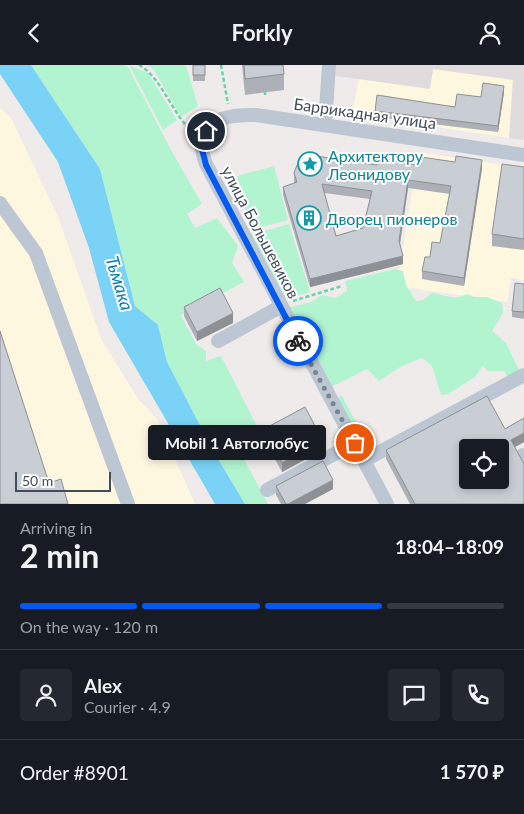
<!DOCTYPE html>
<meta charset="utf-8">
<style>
:root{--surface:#171b24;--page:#242831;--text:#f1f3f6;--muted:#9ea1a6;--line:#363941;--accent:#035af1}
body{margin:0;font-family:Lato,sans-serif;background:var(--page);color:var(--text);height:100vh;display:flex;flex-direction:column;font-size:19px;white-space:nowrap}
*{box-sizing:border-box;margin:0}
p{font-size:16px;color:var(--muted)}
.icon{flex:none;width:28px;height:28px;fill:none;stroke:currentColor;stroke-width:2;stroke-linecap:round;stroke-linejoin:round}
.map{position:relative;height:439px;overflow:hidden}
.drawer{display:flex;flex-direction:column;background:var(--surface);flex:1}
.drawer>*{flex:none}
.tools{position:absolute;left:459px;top:374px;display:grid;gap:10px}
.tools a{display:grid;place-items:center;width:50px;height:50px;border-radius:5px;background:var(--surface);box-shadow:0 2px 8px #0003;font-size:25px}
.scale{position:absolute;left:15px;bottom:12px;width:96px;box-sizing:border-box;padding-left:5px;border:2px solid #424d5b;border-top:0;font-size:14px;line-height:18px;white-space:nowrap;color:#424d5b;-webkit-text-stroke:4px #fff;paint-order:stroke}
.pin{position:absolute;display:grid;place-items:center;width:42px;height:42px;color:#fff;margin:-21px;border:2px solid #fff;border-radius:50%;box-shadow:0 1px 5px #0007}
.courier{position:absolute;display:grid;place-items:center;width:50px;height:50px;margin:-25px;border:4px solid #035af1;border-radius:50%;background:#fff;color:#222;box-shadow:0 1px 6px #0007}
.bubble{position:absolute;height:35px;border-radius:5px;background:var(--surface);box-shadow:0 2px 8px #0003;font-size:16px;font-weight:700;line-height:35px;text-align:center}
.headline em{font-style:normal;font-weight:700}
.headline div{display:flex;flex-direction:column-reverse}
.headline{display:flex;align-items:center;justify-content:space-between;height:85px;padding:0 20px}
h1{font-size:32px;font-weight:700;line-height:38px}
.bar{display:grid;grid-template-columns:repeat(4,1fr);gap:8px 5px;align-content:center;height:60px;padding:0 20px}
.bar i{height:6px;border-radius:4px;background:var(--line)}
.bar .on{background:var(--accent)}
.bar p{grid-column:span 4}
.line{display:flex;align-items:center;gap:12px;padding:0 20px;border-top:1px solid var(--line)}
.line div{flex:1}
.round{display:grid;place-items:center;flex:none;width:52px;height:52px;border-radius:5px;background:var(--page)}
header{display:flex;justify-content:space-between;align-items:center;height:65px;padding:0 20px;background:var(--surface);font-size:22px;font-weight:700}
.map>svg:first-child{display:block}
.commercial{fill:#fef7e0}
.education{fill:#e0dcdd}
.green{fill:#b2f4d0}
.water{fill:#7ad3f6}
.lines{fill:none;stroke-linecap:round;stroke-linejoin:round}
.path{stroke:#67d5a7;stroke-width:2.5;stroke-dasharray:4 2.5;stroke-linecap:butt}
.minor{stroke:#bcc7d3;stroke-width:14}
.wall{fill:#adb0b6;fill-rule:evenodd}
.shaded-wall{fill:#8d9094}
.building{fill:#c9cdd4;stroke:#8d9094;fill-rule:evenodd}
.done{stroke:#7f848d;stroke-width:5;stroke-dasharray:0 9}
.route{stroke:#035af1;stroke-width:6}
.labels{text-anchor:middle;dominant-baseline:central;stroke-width:4;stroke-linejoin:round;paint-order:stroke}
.street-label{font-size:16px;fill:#424d5b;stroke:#fff}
.culture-label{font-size:16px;fill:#0d838f;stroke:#fff;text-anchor:start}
.water-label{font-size:18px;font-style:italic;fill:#007eb0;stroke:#fff}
</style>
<header><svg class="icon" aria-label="back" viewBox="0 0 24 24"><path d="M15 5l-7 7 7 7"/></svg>Forkly<svg class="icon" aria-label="person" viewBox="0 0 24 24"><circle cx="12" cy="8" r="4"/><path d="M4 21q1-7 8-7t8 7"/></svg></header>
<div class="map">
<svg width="524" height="439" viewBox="0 0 524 439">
<rect width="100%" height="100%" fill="#efebeb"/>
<g class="commercial">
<polygon points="433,4 513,15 509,73 352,49 359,13 429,24"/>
<polygon points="0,43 11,53 58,152 102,276 139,335 157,354 195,439 0,439"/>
<polygon points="418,87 524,103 524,215 511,213 507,237 397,221"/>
</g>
<polygon class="education" points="322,0 524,0 524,75 509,73 513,15 433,4 430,24 322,9"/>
<g class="green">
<polygon points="31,0 125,0 128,2 171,85 202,139 187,149 195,163 217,153 238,181 232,198 244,217 181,250 196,279 206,286 206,296 221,291 260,367 237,381 268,439 245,439 215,389 167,297 158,260 135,241 100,104"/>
<polygon points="129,0 148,8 177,55 163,65"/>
<polygon points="147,0 186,0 198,41 181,52 154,5"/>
<polygon points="274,101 288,155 250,165 237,111"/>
<polygon points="289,159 310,227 283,235 249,170"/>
<path d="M395,204L403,206L406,220L416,236L423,235L432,228C446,230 453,236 467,229L475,232H487L502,238L503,248L492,266L506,278L519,305L509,315L504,306H488L483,301L475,312L448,329L441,330L432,301L422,293L400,302L379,316L367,304L331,322L287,243L311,237L322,230L335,233L347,226L345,216Z"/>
<polygon points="342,331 356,357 352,360 337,333"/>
</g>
<polygon class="water" points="0,0 31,0 100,104 135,241 158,260 167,297 215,389 245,439 215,439 109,257 89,183 58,97 0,9"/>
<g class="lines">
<g class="path">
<path d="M139,0C161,12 171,46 191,66"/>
<polyline points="221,0 228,39"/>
<polyline points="265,27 265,30"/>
<polyline points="293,236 342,221"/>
</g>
<g class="minor">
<polyline points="325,60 329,0"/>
<polyline points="0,138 36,188 128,439"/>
<polyline points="218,276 280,242"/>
<polyline points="523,390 524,391"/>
<polyline points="365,395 524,310"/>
<polyline points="267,425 355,378"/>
<path d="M387,439L206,99C190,57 223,49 256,50L524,90"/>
</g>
</g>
<g class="wall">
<rect x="193" y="0" width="12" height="16"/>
<polygon points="242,0 283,0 284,9 284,25 245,30"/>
<polygon points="504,27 498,67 375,52 375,46 455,42 481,32"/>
<path d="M377,100L482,103L464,221L422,214V206L430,192L440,178L450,129L408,123L400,179L403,199L310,222L283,130V122L294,118V108ZM324,128L370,134L363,163L336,171Z"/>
<polygon points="524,102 524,185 492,181 492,169"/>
<polygon points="524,219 524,254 512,252 512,246"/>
<polygon points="184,242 233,258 197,276 184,251"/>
<polygon points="524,353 524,377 515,382 524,439 410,439 386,394 386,385 505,364"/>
<polygon points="264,364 323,385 282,407 264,374"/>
<polygon points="276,421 333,424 305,439 281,439 276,430"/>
</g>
<g class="shaded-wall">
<polygon points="504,21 504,27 498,67 498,61"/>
<polygon points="482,95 482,103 464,221 464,213"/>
<polygon points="408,115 408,123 399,184 399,176"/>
<polygon points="403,191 403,199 310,222 310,214"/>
<polygon points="233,248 233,258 197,276 197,267"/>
<polygon points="524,368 524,377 511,384 511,375"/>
<polygon points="323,376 323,385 282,407 282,398"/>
<polygon points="333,415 333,424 305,439 288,439"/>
</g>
<g class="building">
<rect x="193" y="0" width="12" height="10"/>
<polygon points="244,0 283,0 284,9 245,14"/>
<polygon points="483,18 504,21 498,61 375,46 377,30 455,42 457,29 481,32"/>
<path d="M309,90L377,100L378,92L420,101L421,92L455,97L456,91L482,95L464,213L422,206L425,192H430L432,177L440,178L451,121L408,115L399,176L403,191L310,214L283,122L297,117L294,108L297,100ZM322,119L372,126L363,163L336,171Z"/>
<polygon points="502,99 524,102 524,174 492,169"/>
<polygon points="515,218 524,219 524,247 512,246"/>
<polygon points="220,223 233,248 197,267 184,242"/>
<polygon points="0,266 49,418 61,414 68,439 0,439"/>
<path d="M487,331L505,364L524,353V368L511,375L524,399V439H415L386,385ZM468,382H500V415H468Z"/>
<polygon points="305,342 323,376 282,398 264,364"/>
<polygon points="323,396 333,415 288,439 286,439 276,421"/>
</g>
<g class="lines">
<polyline class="done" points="298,276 355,378"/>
<polyline class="route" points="206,66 202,84 206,100 298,276"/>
</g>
<defs>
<g id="sight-ring" transform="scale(1.25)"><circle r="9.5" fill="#fff" stroke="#0f9aa8" stroke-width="1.5"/><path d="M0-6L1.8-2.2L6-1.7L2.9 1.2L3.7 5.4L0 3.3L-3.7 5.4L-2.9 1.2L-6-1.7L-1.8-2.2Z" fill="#0f9aa8"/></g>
<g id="building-ring" transform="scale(1.25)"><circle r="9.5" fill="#fff" stroke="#0f9aa8" stroke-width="1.5"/><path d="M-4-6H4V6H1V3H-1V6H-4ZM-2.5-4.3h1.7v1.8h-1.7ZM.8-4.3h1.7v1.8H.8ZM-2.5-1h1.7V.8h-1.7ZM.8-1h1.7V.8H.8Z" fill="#0f9aa8"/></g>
</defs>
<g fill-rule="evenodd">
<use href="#sight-ring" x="310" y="99"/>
<use href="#building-ring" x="309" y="153"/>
</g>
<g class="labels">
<g class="street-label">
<text transform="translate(365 48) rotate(8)">Баррикадная улица</text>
<text transform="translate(261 167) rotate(62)">улица Большевиков</text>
</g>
<g class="culture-label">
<text x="328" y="90">Архитектору<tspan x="328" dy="18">Леонидову</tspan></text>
<text x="326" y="153">Дворец пионеров</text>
</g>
<g class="water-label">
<text transform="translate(120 218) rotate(73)">Тьмака</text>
</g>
</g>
</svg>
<div class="tools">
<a><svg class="icon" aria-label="locate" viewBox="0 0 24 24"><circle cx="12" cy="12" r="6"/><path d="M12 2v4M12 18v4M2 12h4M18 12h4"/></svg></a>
</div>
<div class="scale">50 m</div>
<div class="pin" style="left:355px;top:378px;background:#ea580c"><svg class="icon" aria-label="bag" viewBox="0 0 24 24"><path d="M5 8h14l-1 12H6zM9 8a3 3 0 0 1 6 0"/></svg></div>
<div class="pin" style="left:206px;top:66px;background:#1f2937"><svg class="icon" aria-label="home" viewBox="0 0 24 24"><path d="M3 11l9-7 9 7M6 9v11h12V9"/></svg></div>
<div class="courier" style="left:298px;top:276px"><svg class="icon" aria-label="bike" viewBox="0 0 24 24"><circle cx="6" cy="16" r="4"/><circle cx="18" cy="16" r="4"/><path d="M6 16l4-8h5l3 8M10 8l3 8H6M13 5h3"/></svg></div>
<div class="bubble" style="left:148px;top:360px;width:178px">Mobil 1 Автоглобус</div>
</div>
<section class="drawer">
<div class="headline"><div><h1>2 min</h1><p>Arriving in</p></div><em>18:04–18:09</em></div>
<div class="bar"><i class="on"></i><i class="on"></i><i class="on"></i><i></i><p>On the way · 120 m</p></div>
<div class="line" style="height:90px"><a class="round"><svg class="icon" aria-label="person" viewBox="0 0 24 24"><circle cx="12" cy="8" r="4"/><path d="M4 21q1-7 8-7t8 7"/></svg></a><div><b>Alex</b><p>Courier · 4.9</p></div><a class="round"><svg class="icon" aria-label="chat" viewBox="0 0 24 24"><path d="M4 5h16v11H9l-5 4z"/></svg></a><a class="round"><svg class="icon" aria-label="phone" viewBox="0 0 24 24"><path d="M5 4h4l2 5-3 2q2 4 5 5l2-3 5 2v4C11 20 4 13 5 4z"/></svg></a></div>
<div class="line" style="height:65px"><div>Order #8901</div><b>1 570 ₽</b></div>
</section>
